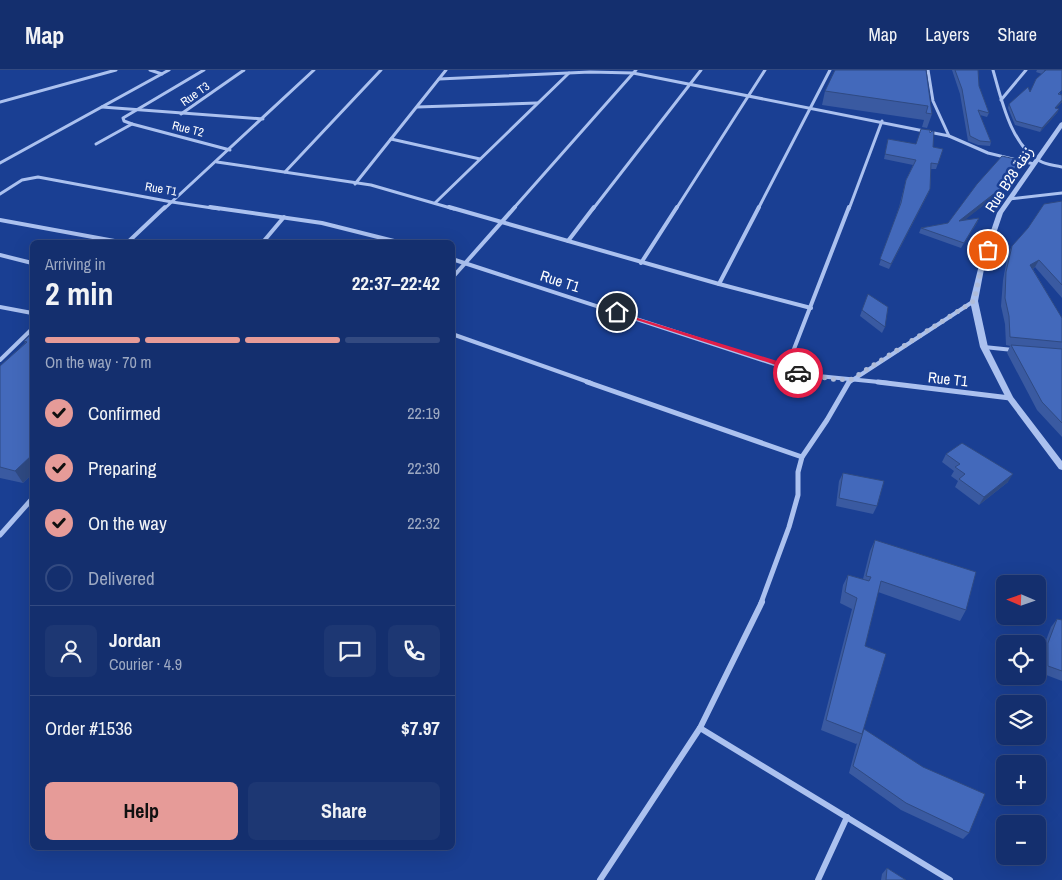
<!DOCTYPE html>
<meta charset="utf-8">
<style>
:root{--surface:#142f6e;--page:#1d3773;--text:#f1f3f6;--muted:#9da9c2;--line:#334a81;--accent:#e69b98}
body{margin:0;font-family:"Archivo Narrow","Noto Sans Arabic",sans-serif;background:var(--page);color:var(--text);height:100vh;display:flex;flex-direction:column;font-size:19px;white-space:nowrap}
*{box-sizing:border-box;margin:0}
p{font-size:16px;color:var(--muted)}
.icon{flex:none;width:28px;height:28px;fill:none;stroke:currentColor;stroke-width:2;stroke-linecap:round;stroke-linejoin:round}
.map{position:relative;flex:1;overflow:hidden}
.drawer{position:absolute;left:30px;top:170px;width:425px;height:610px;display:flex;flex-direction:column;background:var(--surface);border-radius:8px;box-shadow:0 5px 20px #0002,0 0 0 1px var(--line)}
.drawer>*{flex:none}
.needle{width:32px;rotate:272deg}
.fabs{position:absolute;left:996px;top:505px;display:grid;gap:10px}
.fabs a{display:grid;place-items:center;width:50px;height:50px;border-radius:8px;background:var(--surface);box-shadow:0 5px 20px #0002,0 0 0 1px var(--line);font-size:25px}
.pin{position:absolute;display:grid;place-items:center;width:42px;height:42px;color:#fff;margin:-21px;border:2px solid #fff;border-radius:50%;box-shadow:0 1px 5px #0007}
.courier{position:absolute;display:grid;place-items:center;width:50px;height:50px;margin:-25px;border:4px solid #e11d48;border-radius:50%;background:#fff;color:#222;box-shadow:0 1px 6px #0007}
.head em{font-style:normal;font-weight:700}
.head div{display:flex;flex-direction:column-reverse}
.head{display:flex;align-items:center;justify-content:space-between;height:85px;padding:0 15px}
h1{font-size:32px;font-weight:700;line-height:38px}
.bar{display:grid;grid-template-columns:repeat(4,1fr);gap:8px 5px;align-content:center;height:60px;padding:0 15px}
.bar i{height:6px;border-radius:4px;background:var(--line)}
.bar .current{background:var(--accent)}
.bar p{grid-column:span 4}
.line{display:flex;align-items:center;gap:12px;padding:0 15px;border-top:1px solid var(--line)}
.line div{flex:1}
.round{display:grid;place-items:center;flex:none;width:52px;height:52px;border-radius:8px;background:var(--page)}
ol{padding:0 15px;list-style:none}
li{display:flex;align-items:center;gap:15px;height:55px}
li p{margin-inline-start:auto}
li .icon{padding:5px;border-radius:50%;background:var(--accent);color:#111;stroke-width:4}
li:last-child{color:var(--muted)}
li i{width:28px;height:28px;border:2px solid var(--line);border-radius:50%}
.button{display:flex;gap:10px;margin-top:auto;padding:10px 15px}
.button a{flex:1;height:58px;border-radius:8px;background:var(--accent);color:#111;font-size:20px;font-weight:700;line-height:58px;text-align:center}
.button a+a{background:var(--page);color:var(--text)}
header{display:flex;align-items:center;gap:30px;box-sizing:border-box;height:70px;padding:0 25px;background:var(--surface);border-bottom:1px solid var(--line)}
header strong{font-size:24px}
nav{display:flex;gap:28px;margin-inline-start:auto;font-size:18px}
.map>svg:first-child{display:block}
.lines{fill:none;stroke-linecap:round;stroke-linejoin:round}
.minor-far3{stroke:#abc1ef;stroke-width:3}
.minor-far2{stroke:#abc1ef;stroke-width:4}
.minor-far1{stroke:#abc1ef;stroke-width:5}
.minor{stroke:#abc1ef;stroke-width:6}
.tertiary{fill:#abc1ef;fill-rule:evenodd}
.wall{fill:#3a5aa1}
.shaded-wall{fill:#2f4a83}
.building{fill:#4369bb;stroke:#2f4a83}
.route{fill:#e11d48}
.done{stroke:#afbcd9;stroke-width:5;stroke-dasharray:0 9}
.labels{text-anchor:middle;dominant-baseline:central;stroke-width:5;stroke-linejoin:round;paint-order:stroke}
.far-street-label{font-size:12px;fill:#fff;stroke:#1a3f93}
.street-label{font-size:15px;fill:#fff;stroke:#1a3f93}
</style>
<header>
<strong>Map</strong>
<nav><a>Map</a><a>Layers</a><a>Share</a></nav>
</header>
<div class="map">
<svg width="1062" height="810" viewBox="0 0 1062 810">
<rect width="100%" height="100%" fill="#1a3f93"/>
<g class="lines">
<g class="minor-far3">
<polyline points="150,0 162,4"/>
<polyline points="928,0 933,31 949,66"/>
<path d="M993,0C1001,28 1011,76 1040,91C1046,95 1055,95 1062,97"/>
<polyline points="439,9 590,2 633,3 949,66 988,83 1034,94"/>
<polyline points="1001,30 1026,0"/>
<polyline points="0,32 116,0"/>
<polyline points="102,37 263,49"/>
<polyline points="417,37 537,33"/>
<polyline points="181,44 244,0"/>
<polyline points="132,54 124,51 123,48 204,0"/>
<polyline points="391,69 480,89"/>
<polyline points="96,74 132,54 230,80"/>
<polyline points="217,92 371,115 454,139"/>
<polyline points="0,93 169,0"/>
<polyline points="285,102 381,0"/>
<polyline points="355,114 446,0"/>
<polyline points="0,124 22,110 38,107 172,132 219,139"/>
<polyline points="1009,129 1062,123"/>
<polyline points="435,133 569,3"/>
<polyline points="164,139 314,0"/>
<polyline points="513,139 636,0"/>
<polyline points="593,139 701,0"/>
<polyline points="676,139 765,0"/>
<polyline points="758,139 830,0"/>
<polyline points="849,139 882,51"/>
</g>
<g class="minor-far2">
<polyline points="210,137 322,153 398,172"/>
<polyline points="449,137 719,214 811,238"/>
<polyline points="0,150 120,172"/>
<polyline points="568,171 594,137"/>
<polyline points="128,172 165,137"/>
<polyline points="263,172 284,147"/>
<polyline points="0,185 32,193"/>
<polyline points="452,189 808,305 889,313"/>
<polyline points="641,193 677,137"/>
<polyline points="452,208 515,137"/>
<polyline points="719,214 759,137"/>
<polyline points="0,237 32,243"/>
<polyline points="452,264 591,313"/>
<polyline points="984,277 1013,280"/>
<polyline points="0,290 32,259"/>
<polyline points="787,297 849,137"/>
<polyline points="848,313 974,231"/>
</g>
<g class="minor-far1">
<polyline points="587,312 802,387"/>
<polyline points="878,312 1010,328"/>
<polyline points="0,465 32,429"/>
<polyline points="761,533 789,457 798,425 798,402 802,387 827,350 849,312"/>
</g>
<g class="minor">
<polyline points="700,658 950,810"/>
<polyline points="600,810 700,658 762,532"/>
<polyline points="818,810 847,747"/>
</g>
<polygon class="tertiary" points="1062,52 1062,58 1003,143 984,199 978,231 988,277 1013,327 1062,391 1062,400 1059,399 1006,328 980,277 970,231 978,199 997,143 1060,53"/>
</g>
<g class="wall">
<polygon points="926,0 932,44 927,58 922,57 924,50 822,35 825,21"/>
<polygon points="952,0 978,0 979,16 989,43 987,47 980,45 991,72 990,76 978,75 968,71 960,24"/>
<polygon points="1037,0 1062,0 1060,25 1062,32 1056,38 1059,39 1057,43 1040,62 1015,55 1008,38 1009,34 1030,22 1042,4 1036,2"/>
<polygon points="888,69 943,79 936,99 931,99 930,119 928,124 889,199 879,195 899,137 906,110 913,95 884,89"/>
<polygon points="1011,107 998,124 964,150 979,148 977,153 961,178 919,163 921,158 948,153"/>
<polygon points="1062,131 1062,228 1035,197 1033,199 1062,248 1062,367 1037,340 1007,283 1010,276 1006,275 1005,254 1001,236 1003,210 1008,183 1012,176"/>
<polygon points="862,240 885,257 882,263 860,246"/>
<polygon points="32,263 32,404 23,413 0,408 0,296 25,273 24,271"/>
<polygon points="946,384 1008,412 979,435 955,417 958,411 951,406 954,401 942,392"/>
<polygon points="843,403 877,436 873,444 836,436 839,411"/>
<polygon points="875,470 966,540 960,551 878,522 865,576 864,659 969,763 963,769 901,740 849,703 857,673 856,674 821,660 852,539 840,533 843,515 848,505 863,509 870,481"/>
<polygon points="1057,549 1062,550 1062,611 1041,603 1042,581 1051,557"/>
<polygon points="887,798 906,810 881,810 882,804"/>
</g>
<g class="shaded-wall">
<polygon points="1062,30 1062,32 1053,42 1055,38"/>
<polygon points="1059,39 1057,43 1040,62 1042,58"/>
<polygon points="1019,90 1011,107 998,124 957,156 959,151"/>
<polygon points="930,119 928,124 889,199 891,194"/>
<polygon points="979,148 977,153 961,178"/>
<polygon points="1039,190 1035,197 1027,203 1030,195"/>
<polygon points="32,385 32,404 23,413 15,401"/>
<polygon points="1013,404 1008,412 979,435 984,427"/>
</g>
<g class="building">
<polygon points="835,0 926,0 932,44 926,43 928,36 825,21"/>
<polygon points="955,0 978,0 979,16 989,43 978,40 991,72 980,71 970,66 962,19"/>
<polygon points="1044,0 1062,0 1062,20 1058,24 1062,25 1062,30 1055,38 1059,39 1042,58 1016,51 1009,34 1028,17 1030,22 1036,9 1046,0"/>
<polygon points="921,59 930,60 930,63 932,61 934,61 933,77 943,79 938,94 931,93 930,119 891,194 880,189 901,133 906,110 916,90 885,84 888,69 916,74"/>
<polygon points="1002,86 1019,90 1013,102 1000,119 959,151 979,148 964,173 921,158 948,153 977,114"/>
<polygon points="1062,131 1062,215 1039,190 1030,195 1062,248 1062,272 1010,267 1009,246 1005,228 1006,202 1012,176 1028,158 1044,134"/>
<polygon points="868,224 888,237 885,257 862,240"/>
<polygon points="32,263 32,385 15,401 0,397 0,296 27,272 24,271"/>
<polygon points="1011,275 1062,279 1062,353 1042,332"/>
<polygon points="962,373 1013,404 984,427 959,409 965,404 955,397 960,394 946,384"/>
<polygon points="843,403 884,411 877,436 839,428"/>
<polygon points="875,470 976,502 966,540 881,511 865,576 886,584 862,664 826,650 857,528 845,522 848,505 869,511 871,507 866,506"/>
<polygon points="1057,549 1062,550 1062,601 1048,596 1048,573"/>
<polygon points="864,659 923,697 985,724 969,763 906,733 853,696"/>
<polygon points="887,798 906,810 886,810"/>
</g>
<polygon class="route" points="615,241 790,295 802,303 796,304 785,298 615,243"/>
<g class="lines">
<polyline class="done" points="798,303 831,309 850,310 974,231 981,199 988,180"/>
</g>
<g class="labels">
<g class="far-street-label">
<text transform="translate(195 24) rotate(-35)">Rue T3</text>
<text transform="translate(188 59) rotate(14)">Rue T2</text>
<text transform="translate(161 119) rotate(10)">Rue T1</text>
</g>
<g class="street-label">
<text transform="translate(1009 109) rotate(-57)">Rue B28 زنقة</text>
<text transform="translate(560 211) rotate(18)">Rue T1</text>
<text transform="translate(948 309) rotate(6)">Rue T1</text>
</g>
</g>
</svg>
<div class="fabs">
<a><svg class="needle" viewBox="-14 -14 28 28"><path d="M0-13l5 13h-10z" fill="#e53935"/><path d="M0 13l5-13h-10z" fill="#9da9c2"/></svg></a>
<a><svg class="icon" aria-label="locate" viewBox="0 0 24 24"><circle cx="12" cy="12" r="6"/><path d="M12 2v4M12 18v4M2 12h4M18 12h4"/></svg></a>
<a><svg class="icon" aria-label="layers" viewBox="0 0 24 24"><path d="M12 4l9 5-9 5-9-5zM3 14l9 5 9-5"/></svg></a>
<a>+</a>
<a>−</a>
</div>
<div class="pin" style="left:988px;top:180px;background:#ea580c"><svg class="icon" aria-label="bag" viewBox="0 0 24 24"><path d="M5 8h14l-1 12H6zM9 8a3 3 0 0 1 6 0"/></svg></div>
<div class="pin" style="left:617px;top:242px;background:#1f2937"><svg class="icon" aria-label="home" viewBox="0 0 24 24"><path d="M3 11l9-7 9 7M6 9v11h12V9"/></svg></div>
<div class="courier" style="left:798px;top:303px"><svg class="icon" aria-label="car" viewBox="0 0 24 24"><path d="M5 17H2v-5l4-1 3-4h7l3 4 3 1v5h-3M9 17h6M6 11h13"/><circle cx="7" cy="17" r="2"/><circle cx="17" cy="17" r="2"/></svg></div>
<section class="drawer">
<div class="head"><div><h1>2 min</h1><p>Arriving in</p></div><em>22:37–22:42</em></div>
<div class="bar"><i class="current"></i><i class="current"></i><i class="current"></i><i></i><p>On the way · 70 m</p></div>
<ol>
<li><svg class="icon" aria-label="check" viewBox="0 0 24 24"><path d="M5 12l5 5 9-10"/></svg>Confirmed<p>22:19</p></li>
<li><svg class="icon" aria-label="check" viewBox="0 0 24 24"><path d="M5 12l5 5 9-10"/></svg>Preparing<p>22:30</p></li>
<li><svg class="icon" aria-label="check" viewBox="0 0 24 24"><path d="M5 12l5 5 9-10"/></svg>On the way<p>22:32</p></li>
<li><i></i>Delivered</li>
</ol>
<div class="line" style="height:90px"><a class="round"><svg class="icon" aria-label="person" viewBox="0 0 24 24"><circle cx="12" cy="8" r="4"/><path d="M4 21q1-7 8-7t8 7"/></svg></a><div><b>Jordan</b><p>Courier · 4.9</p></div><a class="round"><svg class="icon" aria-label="chat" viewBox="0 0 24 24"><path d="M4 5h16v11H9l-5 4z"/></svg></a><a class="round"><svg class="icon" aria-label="phone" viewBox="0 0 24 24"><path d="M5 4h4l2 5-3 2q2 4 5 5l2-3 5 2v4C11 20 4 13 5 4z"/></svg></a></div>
<div class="line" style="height:65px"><div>Order #1536</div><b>$7.97</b></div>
<div class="button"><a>Help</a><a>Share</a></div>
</section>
</div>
